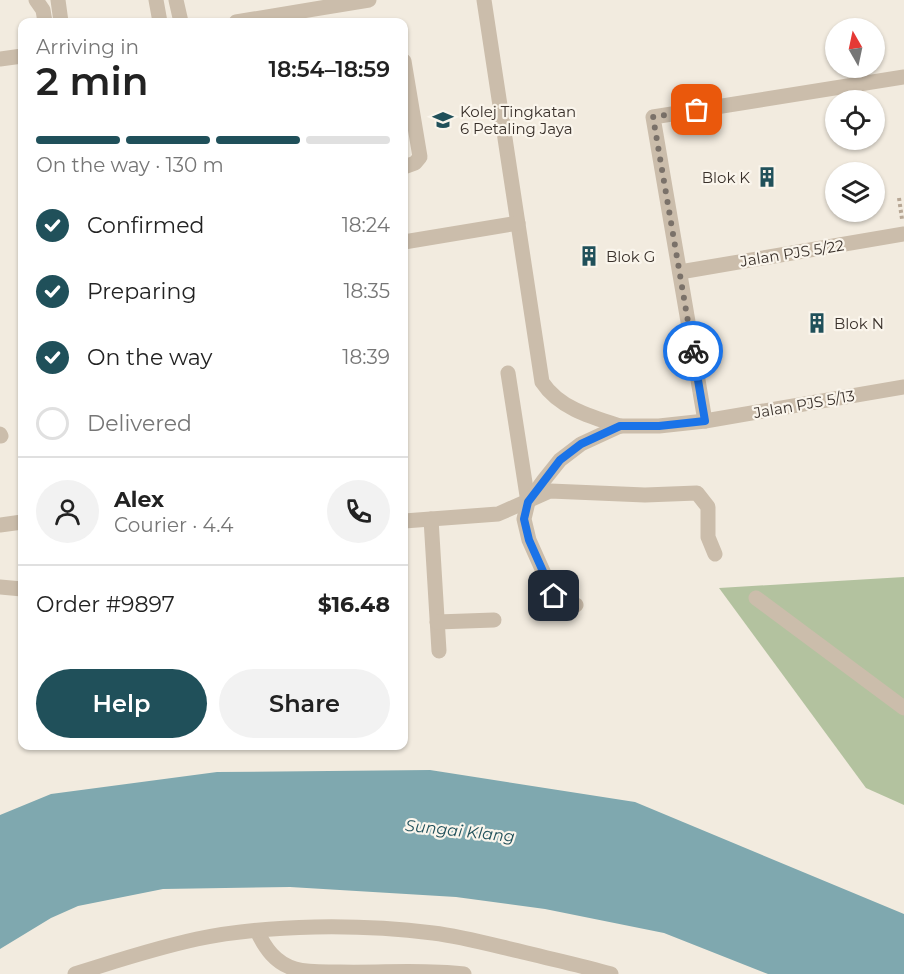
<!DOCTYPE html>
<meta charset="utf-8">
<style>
:root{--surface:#fff;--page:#f2f2f2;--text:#222;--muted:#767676;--line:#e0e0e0;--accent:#20505a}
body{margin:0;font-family:Montserrat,sans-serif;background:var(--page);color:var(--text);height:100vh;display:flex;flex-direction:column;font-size:22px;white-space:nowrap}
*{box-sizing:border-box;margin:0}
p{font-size:20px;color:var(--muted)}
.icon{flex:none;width:33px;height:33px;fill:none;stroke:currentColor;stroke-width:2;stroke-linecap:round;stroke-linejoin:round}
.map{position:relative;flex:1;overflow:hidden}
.panel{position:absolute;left:18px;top:18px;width:390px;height:732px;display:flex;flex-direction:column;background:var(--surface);border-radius:12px;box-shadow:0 2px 4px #0004}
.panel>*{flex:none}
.needle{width:39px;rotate:351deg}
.controls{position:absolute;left:825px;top:18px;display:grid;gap:12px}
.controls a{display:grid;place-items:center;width:60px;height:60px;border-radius:50%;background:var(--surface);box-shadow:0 2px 4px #0004;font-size:30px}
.pin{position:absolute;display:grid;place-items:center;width:51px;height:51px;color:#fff;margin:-26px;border-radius:12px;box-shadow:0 3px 9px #0006}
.courier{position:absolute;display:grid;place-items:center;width:60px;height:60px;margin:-30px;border:4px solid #1a73e8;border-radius:50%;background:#fff;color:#222;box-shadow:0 2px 8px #0007}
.headline em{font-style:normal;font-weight:600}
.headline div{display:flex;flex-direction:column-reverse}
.headline{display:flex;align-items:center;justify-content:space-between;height:102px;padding:0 18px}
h1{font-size:39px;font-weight:600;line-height:45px}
.bar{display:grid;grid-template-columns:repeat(4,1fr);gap:9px 6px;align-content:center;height:72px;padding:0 18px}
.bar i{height:8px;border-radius:4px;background:var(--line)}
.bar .selected{background:var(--accent)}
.bar p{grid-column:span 4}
.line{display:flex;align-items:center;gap:15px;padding:0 18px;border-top:2px solid var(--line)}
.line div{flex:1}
.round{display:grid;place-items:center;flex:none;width:63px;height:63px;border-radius:32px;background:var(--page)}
ol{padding:0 18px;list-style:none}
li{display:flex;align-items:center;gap:18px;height:66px}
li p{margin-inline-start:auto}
li .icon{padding:6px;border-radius:50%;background:var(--accent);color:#fff;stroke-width:4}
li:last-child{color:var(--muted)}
li i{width:33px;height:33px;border:3px solid var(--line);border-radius:50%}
.primary-button{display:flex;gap:12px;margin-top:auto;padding:12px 18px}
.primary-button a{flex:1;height:69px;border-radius:36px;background:var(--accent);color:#fff;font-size:24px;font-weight:600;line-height:69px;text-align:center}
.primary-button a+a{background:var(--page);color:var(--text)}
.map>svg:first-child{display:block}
.green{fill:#b3c29f}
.water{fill:#7fa8af}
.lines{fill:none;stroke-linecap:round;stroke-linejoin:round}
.path{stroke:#b7a795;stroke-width:4;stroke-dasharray:3 3;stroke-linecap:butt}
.minor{stroke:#cbbdab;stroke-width:15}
.done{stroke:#7a7169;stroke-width:6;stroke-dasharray:0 10.8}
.route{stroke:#1a73e8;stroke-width:8}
.labels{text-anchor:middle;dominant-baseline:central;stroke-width:4.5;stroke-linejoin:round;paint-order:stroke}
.poi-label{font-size:15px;fill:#39302a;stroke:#faf5ec;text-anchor:start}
.street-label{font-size:15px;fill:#39302a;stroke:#faf5ec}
.water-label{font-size:16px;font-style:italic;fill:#20505a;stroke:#faf5ec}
</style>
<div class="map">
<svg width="904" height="974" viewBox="0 0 904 974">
<rect width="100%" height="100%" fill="#f2ebdf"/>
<polygon class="green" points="904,577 904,805 866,788 719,588"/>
<polygon class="water" points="430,770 635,802 904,914 904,974 768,974 664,933 545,909 456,897 290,887 163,889 78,906 51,918 0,949 0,815 51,794 217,772"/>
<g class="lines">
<polyline class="path" points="899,198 902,219"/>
<g class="minor">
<polyline points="36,0 43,10 45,22"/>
<polyline points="58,0 61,22"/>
<polyline points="156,0 160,22"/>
<polyline points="176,0 181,22"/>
<path d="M484,0L542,382C559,408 591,417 620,426"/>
<polyline points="236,22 369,0"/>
<polyline points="0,59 22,56"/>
<polyline points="404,61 420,157 415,163 404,167"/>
<polyline points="404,242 518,223"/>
<polyline points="680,272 904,234"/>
<polyline points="508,373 528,502"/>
<polyline points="705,421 653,117 904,77"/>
<polyline points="0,434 1,436"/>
<polyline points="431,519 439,651"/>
<polyline points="404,521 498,514 550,491 645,495 697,493 708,507 708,537 715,554"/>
<polyline points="0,525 22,522"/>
<polyline points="0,587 22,589"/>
<polyline points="756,598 904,708"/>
<polyline points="576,605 554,596 529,540 524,519 528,502 544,480 560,460 581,444 620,426 659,426 705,421 904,387"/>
<polyline points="437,622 494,620"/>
<path d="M257,931C265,948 275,963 295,969C309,973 326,972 340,972C382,973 423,969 464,974"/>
<path d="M75,974C115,961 156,948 197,939C269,924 361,924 433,933C465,937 496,946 527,953C555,960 583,966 611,974"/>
</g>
</g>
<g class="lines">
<polyline class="done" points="693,351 653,117 697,110"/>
<polyline class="route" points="554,596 529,540 524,519 528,502 560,460 581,444 620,426 659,426 705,421 693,351"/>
</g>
<defs>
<g id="university-bare" transform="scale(1.62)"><path d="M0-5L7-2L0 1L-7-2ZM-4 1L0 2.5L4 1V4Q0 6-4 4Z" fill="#20505a" stroke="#faf5ec" stroke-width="2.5" paint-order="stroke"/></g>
<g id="building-bare" transform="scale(1.62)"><path d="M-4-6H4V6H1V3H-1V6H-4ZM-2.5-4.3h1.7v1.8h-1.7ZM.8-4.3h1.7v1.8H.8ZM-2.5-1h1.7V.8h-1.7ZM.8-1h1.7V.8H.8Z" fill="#20505a" stroke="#faf5ec" stroke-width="2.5" paint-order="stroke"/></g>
</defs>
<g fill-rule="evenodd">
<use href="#university-bare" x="443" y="120"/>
<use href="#building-bare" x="767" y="177"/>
<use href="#building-bare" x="589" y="256"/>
<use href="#building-bare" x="817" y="323"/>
</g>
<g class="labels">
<g class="poi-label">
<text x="460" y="111">Kolej Tingkatan<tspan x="460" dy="17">6 Petaling Jaya</tspan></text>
<text x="750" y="177" text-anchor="end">Blok K</text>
<text x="606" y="256">Blok G</text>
<text x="834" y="323">Blok N</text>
</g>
<g class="street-label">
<text transform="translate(792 253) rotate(-9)">Jalan PJS 5/22</text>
<text transform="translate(804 404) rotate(-10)">Jalan PJS 5/13</text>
</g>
<g class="water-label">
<text transform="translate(460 831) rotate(6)">Sungai Klang</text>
</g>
</g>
</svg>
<div class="controls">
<a><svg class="needle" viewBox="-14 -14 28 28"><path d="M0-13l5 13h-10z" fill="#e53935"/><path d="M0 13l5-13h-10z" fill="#767676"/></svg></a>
<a><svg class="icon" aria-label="locate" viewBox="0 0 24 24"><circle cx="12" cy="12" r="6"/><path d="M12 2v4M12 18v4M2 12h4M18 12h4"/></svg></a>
<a><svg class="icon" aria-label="layers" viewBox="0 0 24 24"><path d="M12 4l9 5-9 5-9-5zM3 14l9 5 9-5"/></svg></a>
</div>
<div class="pin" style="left:697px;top:110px;background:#ea580c"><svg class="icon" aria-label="bag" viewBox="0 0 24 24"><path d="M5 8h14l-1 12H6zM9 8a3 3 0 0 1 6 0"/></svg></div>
<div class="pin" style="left:554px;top:596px;background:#1f2937"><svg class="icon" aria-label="home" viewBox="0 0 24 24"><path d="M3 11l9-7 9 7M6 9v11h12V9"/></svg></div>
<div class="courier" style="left:693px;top:351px"><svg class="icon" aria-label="bike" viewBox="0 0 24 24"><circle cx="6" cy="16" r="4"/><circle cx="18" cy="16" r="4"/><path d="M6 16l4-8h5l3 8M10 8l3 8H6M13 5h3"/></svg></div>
<section class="panel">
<div class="headline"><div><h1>2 min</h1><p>Arriving in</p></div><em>18:54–18:59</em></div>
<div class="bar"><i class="selected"></i><i class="selected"></i><i class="selected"></i><i></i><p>On the way · 130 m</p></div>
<ol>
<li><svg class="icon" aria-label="check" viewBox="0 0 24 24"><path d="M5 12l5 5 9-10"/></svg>Confirmed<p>18:24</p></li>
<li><svg class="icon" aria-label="check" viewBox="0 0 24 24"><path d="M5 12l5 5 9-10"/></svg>Preparing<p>18:35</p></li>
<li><svg class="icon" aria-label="check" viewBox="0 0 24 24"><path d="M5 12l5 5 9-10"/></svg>On the way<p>18:39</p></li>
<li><i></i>Delivered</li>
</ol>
<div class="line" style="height:108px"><a class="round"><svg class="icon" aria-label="person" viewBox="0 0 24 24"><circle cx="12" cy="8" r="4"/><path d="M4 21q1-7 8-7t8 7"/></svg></a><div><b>Alex</b><p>Courier · 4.4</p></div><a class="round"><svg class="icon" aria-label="phone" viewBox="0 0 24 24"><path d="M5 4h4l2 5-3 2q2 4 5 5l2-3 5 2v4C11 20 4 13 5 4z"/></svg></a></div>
<div class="line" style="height:78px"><div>Order #9897</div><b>$16.48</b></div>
<div class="primary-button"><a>Help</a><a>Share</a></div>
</section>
</div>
